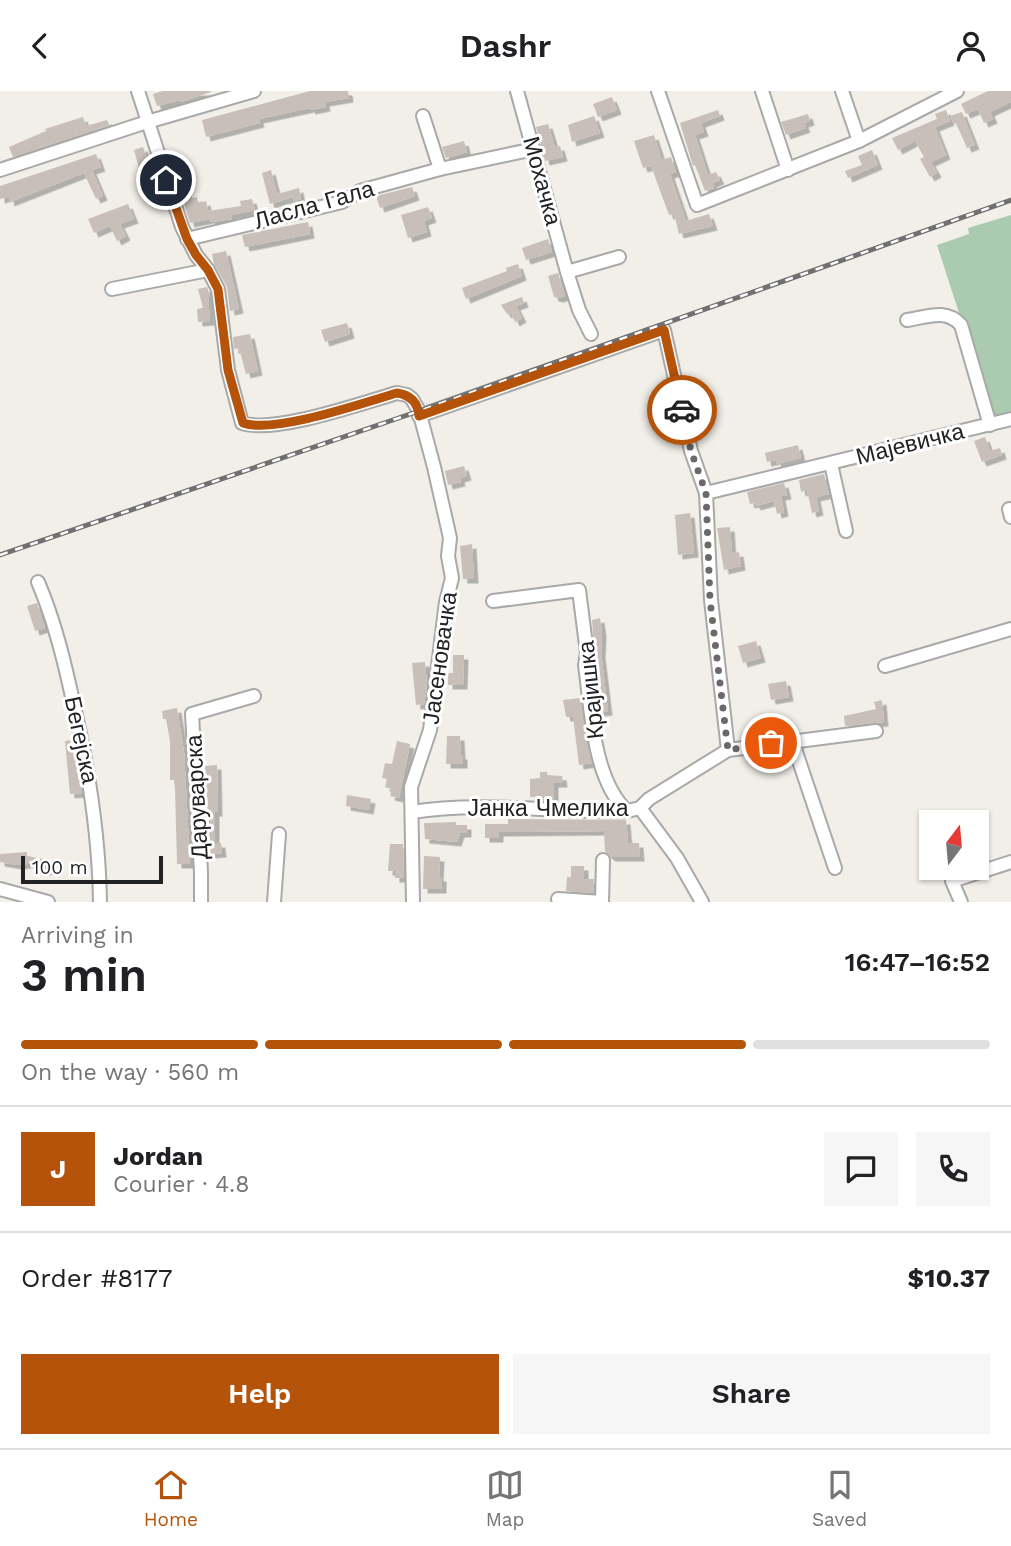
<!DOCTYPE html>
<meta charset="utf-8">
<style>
:root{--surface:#fff;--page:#f6f6f6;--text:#202124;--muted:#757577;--line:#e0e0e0;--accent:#b45309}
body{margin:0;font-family:"Work Sans",sans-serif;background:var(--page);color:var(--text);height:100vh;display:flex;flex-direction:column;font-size:26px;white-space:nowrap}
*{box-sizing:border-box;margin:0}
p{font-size:23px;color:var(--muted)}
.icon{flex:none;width:38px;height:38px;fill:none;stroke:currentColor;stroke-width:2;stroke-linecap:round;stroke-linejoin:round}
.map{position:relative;height:811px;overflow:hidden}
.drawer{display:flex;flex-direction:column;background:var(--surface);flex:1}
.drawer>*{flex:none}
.needle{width:46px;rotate:16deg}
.tools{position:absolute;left:919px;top:719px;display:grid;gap:14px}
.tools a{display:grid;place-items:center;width:70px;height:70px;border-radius:0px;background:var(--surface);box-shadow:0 2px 5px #0004;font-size:35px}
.scale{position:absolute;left:21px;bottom:18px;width:142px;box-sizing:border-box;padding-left:7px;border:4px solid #222;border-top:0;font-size:19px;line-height:24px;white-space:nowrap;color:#222;-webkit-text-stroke:5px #fff;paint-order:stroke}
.pin{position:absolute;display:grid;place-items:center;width:60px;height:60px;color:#fff;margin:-30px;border:4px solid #fff;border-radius:50%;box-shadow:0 2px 7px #0007}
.courier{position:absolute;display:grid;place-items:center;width:70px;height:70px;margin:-35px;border:5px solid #b45309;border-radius:50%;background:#fff;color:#222;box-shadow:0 2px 9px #0007}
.summary em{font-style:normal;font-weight:600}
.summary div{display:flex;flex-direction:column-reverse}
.summary{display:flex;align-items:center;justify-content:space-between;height:119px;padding:0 21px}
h1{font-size:46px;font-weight:600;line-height:52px}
.bar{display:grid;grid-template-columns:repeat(4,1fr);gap:10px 7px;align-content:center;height:84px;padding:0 21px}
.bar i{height:9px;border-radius:5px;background:var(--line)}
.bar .active{background:var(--accent)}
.bar p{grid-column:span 4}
.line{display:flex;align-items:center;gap:18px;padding:0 21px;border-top:2px solid var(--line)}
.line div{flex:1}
.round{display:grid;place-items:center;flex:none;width:74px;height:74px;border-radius:0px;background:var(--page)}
.action{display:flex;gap:14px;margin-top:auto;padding:14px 21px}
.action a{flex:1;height:80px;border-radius:0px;background:var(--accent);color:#fff;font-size:28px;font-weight:600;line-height:80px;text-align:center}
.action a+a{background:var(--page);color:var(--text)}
header{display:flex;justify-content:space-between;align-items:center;height:91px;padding:0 21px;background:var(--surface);font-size:32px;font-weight:600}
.tab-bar{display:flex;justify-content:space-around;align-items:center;height:98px;border-top:2px solid var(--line);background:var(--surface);font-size:19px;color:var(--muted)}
.tab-bar a{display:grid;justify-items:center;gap:4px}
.tab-bar .active{color:var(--accent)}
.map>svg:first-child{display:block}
.cemetery{fill:#aacbaf}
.building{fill:#c7bfb8;filter:url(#shadow)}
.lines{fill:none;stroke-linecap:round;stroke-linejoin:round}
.minor-casing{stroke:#a9a9a9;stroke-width:16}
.minor{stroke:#fff;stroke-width:12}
.rail-casing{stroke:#707070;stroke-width:5}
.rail{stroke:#fff;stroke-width:2.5;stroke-dasharray:8;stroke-linecap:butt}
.done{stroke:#6b6a68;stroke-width:7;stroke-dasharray:0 12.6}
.route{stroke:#b45309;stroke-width:9}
.labels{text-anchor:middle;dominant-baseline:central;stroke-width:6;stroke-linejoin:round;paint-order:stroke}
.street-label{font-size:23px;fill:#222;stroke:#fff}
</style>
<header><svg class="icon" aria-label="back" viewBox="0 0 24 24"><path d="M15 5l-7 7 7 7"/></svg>Dashr<svg class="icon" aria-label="person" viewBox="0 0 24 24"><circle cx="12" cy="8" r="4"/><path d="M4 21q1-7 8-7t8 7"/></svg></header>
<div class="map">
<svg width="1011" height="811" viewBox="0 0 1011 811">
<defs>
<filter id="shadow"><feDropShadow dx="4.5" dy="4.5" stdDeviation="0" flood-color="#0004"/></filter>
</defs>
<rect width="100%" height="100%" fill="#f2efe9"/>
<polygon class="cemetery" points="1011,124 1011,321 993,327 937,154 969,143 968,137"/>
<g class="building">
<polygon points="163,0 210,0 211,1 181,11 180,9 157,15 153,3"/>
<polygon points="310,0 348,0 349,7 325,11 326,16 311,19 310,17 259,28 260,32 206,46 202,29"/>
<polygon points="988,0 1011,0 1011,11 990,21 993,28 984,32 978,18 966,23 961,13"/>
<polygon points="612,6 617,19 598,26 593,13"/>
<polygon points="718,19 720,25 701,32 704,41 695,44 708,84 716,81 720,89 712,92 714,97 705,100 695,74 693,75 680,32"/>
<polygon points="946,19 950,30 935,36 946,64 931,71 937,82 930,86 920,68 924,66 915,50 898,59 892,47 937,28 935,23"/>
<polygon points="962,21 975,54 967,57 956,32 954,33 950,25"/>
<polygon points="808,23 810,30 804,32 806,37 786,44 781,31"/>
<polygon points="594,25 600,42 572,51 568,34"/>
<polygon points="83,26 86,35 107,29 109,34 13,66 9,56 46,40 45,38"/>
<polygon points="548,33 555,56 560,55 563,66 545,70 536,36"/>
<polygon points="654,44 662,69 671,66 676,81 670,83 686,130 709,123 713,135 679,143 674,123 669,124 651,75 643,77 634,50"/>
<polygon points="464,50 467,61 446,67 442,56"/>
<polygon points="143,56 153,83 142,88 134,59"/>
<polygon points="872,59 878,74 848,87 845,80 862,74 858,65"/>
<polygon points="96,63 101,76 92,79 103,105 96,108 84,82 10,111 9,106 0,108 0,95"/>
<polygon points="271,79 277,103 299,97 301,108 294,110 293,106 270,113 262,82"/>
<polygon points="412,96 415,105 380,117 376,105"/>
<polygon points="192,104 192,107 197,106 198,112 206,110 208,120 241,115 240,110 252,108 255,119 231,124 232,128 211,131 210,128 190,132 182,106"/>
<polygon points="128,113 134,128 120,133 126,145 117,150 110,135 94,142 88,128"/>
<polygon points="428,116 432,127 424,130 427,141 408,147 401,124"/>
<polygon points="308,131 310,143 245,156 242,144"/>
<polygon points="548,148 552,161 526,169 522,157"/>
<polygon points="226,160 239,218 230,220 227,196 214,173 212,163"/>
<polygon points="518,173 522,185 466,208 462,197 507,180 506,177"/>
<polygon points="558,182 565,205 559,207 554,206 548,185"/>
<polygon points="207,196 210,205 208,206 210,230 198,231 197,218 203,217 198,198"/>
<polygon points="522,206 524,212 516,215 522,227 515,231 511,222 507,223 501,214"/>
<polygon points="347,232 350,243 325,251 321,239"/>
<polygon points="250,243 258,280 246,283 239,257 234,258 233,246"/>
<polygon points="985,346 990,360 1000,357 1002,364 982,371 974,350"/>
<polygon points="798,354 801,367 777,373 776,369 767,371 765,362"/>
<polygon points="464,375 467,385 460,387 461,391 448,394 445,380"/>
<polygon points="824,383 829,403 816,406 819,420 812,422 807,399 801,401 799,389"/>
<polygon points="784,392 787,404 781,405 784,421 777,423 774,410 756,415 755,412 750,413 747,401"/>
<polygon points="690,422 694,462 678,464 675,424"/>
<polygon points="730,436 732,462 739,461 741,475 724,479 717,437"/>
<polygon points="472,453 474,488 463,488 460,455"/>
<polygon points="37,512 45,537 35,540 27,515"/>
<polygon points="600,527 602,541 601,562 608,620 599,621 592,529"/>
<polygon points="756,550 761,567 743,572 738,555"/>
<polygon points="453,564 464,564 463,594 448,594 448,582 453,582"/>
<polygon points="425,571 427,596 424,613 416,614 412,572"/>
<polygon points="786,590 789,606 771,609 768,593"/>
<polygon points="580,607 592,672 579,674 573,626 566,626 563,609"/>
<polygon points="882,609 884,631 845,635 844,625 876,618 874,611"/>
<polygon points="177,617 184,661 190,773 177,773 175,697 174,689 170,689 170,650 166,628 163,628 162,620"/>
<polygon points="447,645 460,645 461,664 463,664 463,673 446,673"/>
<polygon points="72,649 82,702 70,703 65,650"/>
<polygon points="397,650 410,653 399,707 390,705 392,698 385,696 387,688 382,687 385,672 392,673"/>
<polygon points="217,674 218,721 215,721 215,752 221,752 222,762 210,763 205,675"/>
<polygon points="540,681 547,681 547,684 562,685 563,692 554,692 554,710 541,709 541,706 530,706 530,688 540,687"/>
<polygon points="347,704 371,708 369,719 346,715"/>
<polygon points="508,728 626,729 628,752 639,752 640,766 611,766 605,761 604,740 499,741 499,747 485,747 485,733 508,733"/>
<polygon points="456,731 456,734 467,734 467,742 460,742 457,751 425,748 424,732"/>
<polygon points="390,753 403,753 404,787 395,787 395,780 388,780"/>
<polygon points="27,761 27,765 49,769 47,780 36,778 36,772 17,774 0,771 0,763"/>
<polygon points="424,765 440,766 439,786 442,786 442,798 423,798"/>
<polygon points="571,775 584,775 584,788 594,788 593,802 566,800 567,786 571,786"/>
</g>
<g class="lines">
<g class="minor-casing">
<g id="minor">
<path d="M138,0L182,136L196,164L208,179L218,198L228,279L242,332C274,343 363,312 397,302L407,304L412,308L419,320L434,376L450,447L448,465L452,487L446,511L430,639L411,696L413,811"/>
<polyline points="517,0 567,181 579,219 591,243"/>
<polyline points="658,0 697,114 859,50 957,0"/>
<polyline points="762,0 788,79"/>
<polyline points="842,0 859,50"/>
<polyline points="423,25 440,78"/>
<polyline points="0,79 147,31 254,0"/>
<polyline points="187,148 342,111 360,100 440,78 534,58"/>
<polyline points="567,181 619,166"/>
<polyline points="112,198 208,179"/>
<path d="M907,229C927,226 946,217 961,234L990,334"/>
<polyline points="419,325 664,239 691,360 706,402 711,509 728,659"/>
<polyline points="831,373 846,440"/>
<polyline points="706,402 1011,328"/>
<polyline points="1009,418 1011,426"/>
<path d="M38,491C55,531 65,573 74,615C89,680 99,744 100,811"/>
<path d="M493,510L579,499L587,562L585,574C591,618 593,689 627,720"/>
<polyline points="885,575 1011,538"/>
<polyline points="792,649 835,777"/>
<polyline points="640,717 677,767 702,811"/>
<path d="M412,721C483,710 555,722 627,720L640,717L649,708L728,659L876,640"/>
<polyline points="0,798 48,811"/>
<polyline points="558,808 602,811"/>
<polyline points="201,811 201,781 192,623 254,605"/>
<polyline points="274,811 279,743"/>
<polyline points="602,811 603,769"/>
<polyline points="961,811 952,790 1011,771"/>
</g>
</g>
<use href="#minor" class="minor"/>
<g class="rail-casing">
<polyline id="rail" points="0,464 419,320 1011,109"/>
</g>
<use href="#rail" class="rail"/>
</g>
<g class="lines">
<polyline class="done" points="682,319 691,360 706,402 710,509 728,659 771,652"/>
<path class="route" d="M166,89L187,148L196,164L208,179L218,198L228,279L243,332C274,343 363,312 397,302C410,304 418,311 419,325L664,239L682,319"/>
</g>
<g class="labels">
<g class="street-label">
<text transform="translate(542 90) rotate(75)">Мохачка</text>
<text transform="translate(314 114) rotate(-16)">Ласла Гала</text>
<text transform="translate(910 353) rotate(-14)">Мајевичка</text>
<text transform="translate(440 567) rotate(-82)">Јасеновачка</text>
<text transform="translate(591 599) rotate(-96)">Крајишка</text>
<text transform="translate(81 649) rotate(78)">Бегејска</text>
<text transform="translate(197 706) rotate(-93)">Даруварска</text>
<text x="548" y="717">Јанка Чмелика</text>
</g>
</g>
</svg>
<div class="tools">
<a><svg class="needle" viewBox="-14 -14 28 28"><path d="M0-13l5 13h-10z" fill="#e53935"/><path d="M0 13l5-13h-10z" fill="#757577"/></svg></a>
</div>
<div class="scale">100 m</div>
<div class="pin" style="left:771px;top:652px;background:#ea580c"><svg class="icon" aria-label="bag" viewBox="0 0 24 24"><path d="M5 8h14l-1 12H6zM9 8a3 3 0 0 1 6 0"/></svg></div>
<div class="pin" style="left:166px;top:89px;background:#1f2937"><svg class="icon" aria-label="home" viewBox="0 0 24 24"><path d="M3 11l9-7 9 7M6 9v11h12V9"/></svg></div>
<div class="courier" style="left:682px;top:319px"><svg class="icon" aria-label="car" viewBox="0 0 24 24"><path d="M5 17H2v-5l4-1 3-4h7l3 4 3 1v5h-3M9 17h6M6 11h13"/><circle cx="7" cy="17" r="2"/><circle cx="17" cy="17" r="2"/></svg></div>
</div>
<section class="drawer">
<div class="summary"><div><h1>3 min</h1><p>Arriving in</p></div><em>16:47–16:52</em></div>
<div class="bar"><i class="active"></i><i class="active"></i><i class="active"></i><i></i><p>On the way · 560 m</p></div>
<div class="line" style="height:126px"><b class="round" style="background:var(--accent);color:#fff">J</b><div><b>Jordan</b><p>Courier · 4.8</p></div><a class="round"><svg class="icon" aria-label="chat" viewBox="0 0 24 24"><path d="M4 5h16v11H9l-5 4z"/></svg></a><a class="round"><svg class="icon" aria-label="phone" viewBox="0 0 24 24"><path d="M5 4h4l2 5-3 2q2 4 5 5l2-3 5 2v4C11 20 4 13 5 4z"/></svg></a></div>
<div class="line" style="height:91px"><div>Order #8177</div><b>$10.37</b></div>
<div class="action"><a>Help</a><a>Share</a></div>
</section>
<nav class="tab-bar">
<a class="active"><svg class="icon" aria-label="home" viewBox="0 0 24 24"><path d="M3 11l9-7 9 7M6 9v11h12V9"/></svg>Home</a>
<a><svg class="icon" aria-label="map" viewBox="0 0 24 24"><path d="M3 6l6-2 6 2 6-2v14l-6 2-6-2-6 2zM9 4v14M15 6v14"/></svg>Map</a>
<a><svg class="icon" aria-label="saved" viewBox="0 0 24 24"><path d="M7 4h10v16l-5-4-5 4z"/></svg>Saved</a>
</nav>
